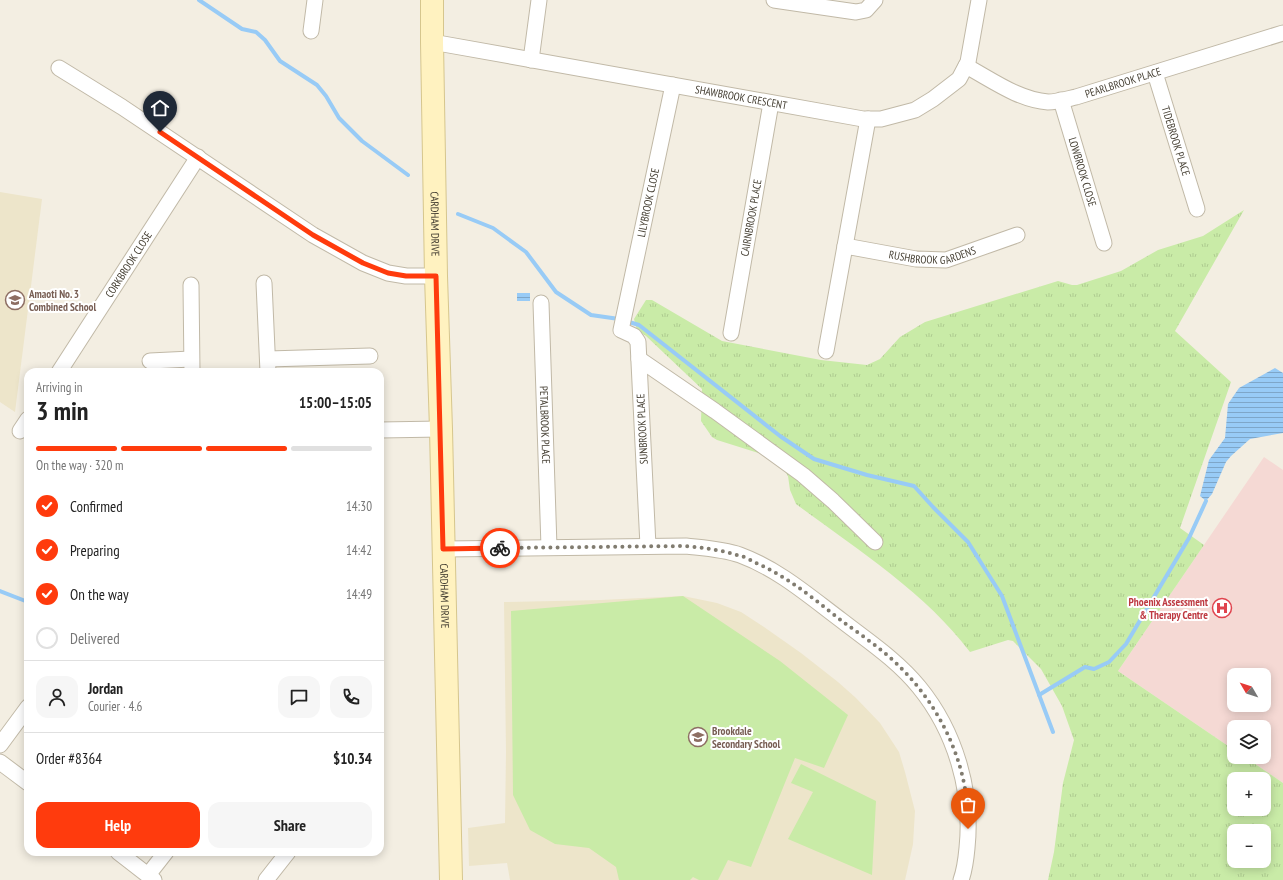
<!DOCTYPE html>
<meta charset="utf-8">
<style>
:root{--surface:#fff;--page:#f6f6f6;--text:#222;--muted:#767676;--line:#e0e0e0;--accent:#ff3b0d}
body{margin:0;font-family:"PT Sans Narrow",sans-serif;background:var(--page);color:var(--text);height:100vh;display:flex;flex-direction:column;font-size:15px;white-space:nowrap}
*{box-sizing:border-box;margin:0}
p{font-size:13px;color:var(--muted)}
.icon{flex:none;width:22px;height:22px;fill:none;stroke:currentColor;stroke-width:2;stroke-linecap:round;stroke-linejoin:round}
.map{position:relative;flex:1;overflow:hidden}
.drawer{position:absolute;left:24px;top:368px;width:360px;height:488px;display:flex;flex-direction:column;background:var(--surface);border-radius:12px;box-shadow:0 2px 10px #0003}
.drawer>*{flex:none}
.needle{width:26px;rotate:309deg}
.fabs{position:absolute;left:1227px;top:668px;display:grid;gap:8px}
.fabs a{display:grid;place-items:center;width:44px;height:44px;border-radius:8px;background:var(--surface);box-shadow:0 2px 10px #0003;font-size:20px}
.pin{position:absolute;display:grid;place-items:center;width:34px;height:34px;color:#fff;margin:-41px -17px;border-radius:50% 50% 50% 0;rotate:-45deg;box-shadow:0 0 4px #0007}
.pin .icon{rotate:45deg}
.courier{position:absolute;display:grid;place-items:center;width:40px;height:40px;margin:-20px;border:3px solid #ff3b0d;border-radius:50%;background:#fff;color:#222;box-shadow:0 1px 5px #0007}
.head em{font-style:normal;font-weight:800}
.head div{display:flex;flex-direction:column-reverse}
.head{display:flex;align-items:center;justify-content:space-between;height:68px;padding:0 12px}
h1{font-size:26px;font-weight:800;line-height:30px}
.bar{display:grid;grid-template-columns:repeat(4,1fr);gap:6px 4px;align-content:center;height:48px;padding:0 12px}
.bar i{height:5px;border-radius:3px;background:var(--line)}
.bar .selected{background:var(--accent)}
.bar p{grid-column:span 4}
.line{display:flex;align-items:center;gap:10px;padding:0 12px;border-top:1px solid var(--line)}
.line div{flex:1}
.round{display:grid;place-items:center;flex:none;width:42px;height:42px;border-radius:12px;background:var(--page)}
ol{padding:0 12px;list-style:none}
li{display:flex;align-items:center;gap:12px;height:44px}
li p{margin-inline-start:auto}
li .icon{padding:4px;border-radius:50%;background:var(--accent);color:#fff;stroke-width:4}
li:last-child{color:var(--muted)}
li i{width:22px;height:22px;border:2px solid var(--line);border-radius:50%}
.action{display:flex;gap:8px;margin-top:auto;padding:8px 12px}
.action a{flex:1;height:46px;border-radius:12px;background:var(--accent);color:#fff;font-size:16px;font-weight:800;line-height:46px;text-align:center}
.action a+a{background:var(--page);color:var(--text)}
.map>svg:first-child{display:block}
.education{fill:#ede5ca}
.medical{fill:#f5d9d4;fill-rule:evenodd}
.grass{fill:url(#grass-tufts);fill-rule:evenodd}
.garden{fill:#c9eba7}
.water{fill:url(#water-rules)}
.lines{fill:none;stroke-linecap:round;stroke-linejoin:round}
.stream{stroke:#98cbf6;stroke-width:4}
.street-casing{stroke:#c1b9a7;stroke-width:17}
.secondary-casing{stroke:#d6c68d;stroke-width:24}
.street{stroke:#fff;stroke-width:15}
.secondary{stroke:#fff2c0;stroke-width:22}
.done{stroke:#817c70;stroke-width:4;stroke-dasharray:0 7.2}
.route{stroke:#ff3b0d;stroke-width:5}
.labels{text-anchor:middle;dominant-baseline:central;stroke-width:4;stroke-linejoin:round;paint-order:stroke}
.street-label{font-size:11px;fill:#443e32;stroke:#fff}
.education-label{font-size:11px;font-weight:bold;fill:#785e54;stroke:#fff;text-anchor:start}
.health-label{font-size:11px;font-weight:bold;fill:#be3a42;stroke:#fff;text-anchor:end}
</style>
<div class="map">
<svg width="1283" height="880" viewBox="0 0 1283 880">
<defs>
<pattern id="grass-tufts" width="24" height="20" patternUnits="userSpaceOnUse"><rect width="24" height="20" fill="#c9eba7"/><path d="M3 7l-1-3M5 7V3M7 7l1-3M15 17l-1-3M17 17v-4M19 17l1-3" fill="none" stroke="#aecb90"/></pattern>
<pattern id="water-rules" width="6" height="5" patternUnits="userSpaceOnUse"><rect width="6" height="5" fill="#98cbf6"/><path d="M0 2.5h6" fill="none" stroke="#7ea6c8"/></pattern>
</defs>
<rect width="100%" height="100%" fill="#f3eee2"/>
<g class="education">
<polygon points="0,192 42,199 15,412 0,402"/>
<polygon points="683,596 717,603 741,612 764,627 801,653 838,682 856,698 880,723 899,752 905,772 915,811 913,844 905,880 510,880 507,863 469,866 468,828 505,823 506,752 504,602 601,600"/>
</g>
<path class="medical" d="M1264,457L1283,470V783L1245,757H1264V727H1234V750L1118,671ZM1234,675H1264V705H1234Z"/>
<path class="grass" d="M1244,210L1175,331L1231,382L1180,528L1204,545L1118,671L1234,750V757H1245L1283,783V880H1048L1054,852L1063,783L1074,740L1062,706L1041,669L1013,641L1008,640L970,652C926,593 855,548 796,504L790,490L788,476L784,470L768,456L717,440L712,437L701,421L702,389L646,336L637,330L634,319L646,300H652L722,341L821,360L867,365L880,359L900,337L925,322L1058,281L1072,285H1077L1121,271L1158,250L1203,236ZM1234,779H1264V809H1234ZM1234,831H1264V861H1234Z"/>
<g class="garden">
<polygon points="683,596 780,661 848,715 824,768 795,758 751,867 728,860 718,880 699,880 693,877 690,880 619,880 616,867 589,848 555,844 530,830 513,795 511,611"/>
<polygon points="801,764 876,801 872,875 788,839 813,792 791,783"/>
</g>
<g class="water">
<rect x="517" y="293" width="13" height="8"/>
<polygon points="1275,368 1283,373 1283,433 1250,439 1231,456 1226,462 1212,494 1206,501 1200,496 1209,460 1225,438 1228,404 1239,388"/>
</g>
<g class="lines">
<g class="stream">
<polyline points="199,0 242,29 256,32 265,40 280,61 317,85 326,96 339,118 362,141 408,175"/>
<polyline points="458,214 493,228 526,252 556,292 591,315 619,319 639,325 780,436 814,459 867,475 914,486 933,507 968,542 1002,596 1053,732"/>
<polyline points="0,591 28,602"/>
<polyline points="1039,695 1085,667 1094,669 1109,662 1126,644 1189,538 1206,501"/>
</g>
<g class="street-casing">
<g id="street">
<polyline points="774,0 856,12 866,10 875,0"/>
<polyline points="311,31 315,0"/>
<path id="s1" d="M432,42L863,119H881L915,110L933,99L959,79L968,62L979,0"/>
<polyline points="531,60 539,0"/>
<path id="s2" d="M966,66C992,80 1019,100 1048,102C1057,102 1067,99 1076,97L1283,33"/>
<polyline points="59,68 122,107 313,235 363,263 388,273 406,276 436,276"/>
<path id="s3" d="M1155,73L1197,209"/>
<path id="s4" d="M1061,100L1104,243"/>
<path id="s5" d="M845,246L916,259L946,260L1017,235"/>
<polyline points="264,283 268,372"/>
<polyline points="191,285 192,372"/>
<path id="s6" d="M541,303L549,547"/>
<path id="s7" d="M731,333L771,103"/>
<polyline points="826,351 868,119"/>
<polyline points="268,359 370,356"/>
<polyline points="639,359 715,411 803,475 833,501 875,542"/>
<polyline points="150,361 191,359"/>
<path id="s8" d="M59,372L198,157"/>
<polyline points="380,430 441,429"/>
<polyline points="20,431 28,419"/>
<path id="s9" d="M648,546L638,342L634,336L621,330L673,85"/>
<path d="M443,549L686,546C704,548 723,549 740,555C778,569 809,596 841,620C868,641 897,660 919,687C955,731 973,791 967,848C966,859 965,869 961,880"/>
<polyline points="0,745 28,707"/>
<polyline points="0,762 28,783"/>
<polyline points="118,852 154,880"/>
<polyline points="148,875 166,852"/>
<polyline points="266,880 288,852"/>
</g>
</g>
<g class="secondary-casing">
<g id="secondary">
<path id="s10" d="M432,0V42L436,276L441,429L451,880"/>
</g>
</g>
<use href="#street" class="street"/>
<use href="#secondary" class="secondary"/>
</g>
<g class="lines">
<path class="done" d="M500,548L686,546C704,548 721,550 737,555C743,556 749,559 754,562C787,576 814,599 842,621C861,635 882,649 899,666C942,708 970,768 968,829"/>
<polyline class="route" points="160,132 313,235 363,263 388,273 406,276 436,276 443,549 500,548"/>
</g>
<defs>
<g id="school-ring" transform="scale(1)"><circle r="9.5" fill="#fff" stroke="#8d6e63" stroke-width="1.5"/><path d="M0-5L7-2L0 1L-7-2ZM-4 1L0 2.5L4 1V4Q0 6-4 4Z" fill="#8d6e63"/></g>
<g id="hospital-ring" transform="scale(1)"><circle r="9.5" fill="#fff" stroke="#e0444e" stroke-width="1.5"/><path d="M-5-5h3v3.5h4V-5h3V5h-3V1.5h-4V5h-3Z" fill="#e0444e"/></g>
</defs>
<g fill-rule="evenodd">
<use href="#school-ring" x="15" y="300"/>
<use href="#hospital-ring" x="1222" y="608"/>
<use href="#school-ring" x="698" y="737"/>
</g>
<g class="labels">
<g class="street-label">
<text stroke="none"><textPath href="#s2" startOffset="168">PEARLBROOK PLACE</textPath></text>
<text stroke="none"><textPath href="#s1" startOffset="314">SHAWBROOK CRESCENT</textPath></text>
<text stroke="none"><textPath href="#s3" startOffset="71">TIDEBROOK PLACE</textPath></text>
<text stroke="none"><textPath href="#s4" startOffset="75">LOWBROOK CLOSE</textPath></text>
<text stroke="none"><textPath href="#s9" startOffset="356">LILYBROOK CLOSE</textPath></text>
<text stroke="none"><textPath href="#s7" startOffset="117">CAIRNBROOK PLACE</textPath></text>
<text stroke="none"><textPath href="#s10" startOffset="224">CARDHAM DRIVE</textPath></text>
<text stroke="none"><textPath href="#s5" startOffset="89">RUSHBROOK GARDENS</textPath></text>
<text stroke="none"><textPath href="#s8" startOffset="128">CORKBROOK CLOSE</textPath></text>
<text stroke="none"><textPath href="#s6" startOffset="122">PETALBROOK PLACE</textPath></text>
<text transform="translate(642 429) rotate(-93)">SUNBROOK PLACE</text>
<text stroke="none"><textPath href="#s10" startOffset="596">CARDHAM DRIVE</textPath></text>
</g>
<g class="education-label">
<text x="29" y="294">Amaoti No. 3<tspan x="29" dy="13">Combined School</tspan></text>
<text x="712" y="731">Brookdale<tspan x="712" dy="13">Secondary School</tspan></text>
</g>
<g class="health-label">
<text x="1208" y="602">Phoenix Assessment<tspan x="1208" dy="13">&amp; Therapy Centre</tspan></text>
</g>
</g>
</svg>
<div class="fabs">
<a><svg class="needle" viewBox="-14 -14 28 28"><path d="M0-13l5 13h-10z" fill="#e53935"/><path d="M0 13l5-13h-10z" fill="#767676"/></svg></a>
<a><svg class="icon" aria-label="layers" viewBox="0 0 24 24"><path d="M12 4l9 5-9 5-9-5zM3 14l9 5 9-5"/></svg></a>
<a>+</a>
<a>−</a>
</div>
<div class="pin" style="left:968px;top:829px;background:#ea580c"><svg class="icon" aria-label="bag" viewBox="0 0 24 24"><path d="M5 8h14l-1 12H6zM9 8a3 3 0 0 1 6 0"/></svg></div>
<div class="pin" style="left:160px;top:132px;background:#1f2937"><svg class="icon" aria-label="home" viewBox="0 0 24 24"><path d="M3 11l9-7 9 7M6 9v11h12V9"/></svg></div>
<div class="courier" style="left:500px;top:548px"><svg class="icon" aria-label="bike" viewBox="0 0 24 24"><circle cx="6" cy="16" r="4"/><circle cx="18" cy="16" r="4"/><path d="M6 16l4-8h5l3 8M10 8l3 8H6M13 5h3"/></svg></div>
<section class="drawer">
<div class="head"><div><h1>3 min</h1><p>Arriving in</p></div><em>15:00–15:05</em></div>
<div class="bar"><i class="selected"></i><i class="selected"></i><i class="selected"></i><i></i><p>On the way · 320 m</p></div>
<ol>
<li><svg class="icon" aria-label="check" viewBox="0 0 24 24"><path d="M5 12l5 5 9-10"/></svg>Confirmed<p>14:30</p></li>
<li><svg class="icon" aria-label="check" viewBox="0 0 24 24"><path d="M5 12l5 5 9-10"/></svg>Preparing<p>14:42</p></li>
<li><svg class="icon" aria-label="check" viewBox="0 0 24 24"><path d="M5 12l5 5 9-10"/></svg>On the way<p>14:49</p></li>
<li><i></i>Delivered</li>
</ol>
<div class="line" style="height:72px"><a class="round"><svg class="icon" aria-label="person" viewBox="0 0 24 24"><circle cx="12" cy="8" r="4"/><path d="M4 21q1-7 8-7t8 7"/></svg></a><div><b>Jordan</b><p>Courier · 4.6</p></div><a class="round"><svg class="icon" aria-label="chat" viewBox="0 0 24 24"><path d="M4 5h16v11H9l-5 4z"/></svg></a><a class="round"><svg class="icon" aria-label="phone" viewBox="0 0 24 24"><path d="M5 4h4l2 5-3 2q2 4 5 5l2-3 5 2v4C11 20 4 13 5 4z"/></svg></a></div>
<div class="line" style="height:52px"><div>Order #8364</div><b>$10.34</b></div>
<div class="action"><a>Help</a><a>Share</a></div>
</section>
</div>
